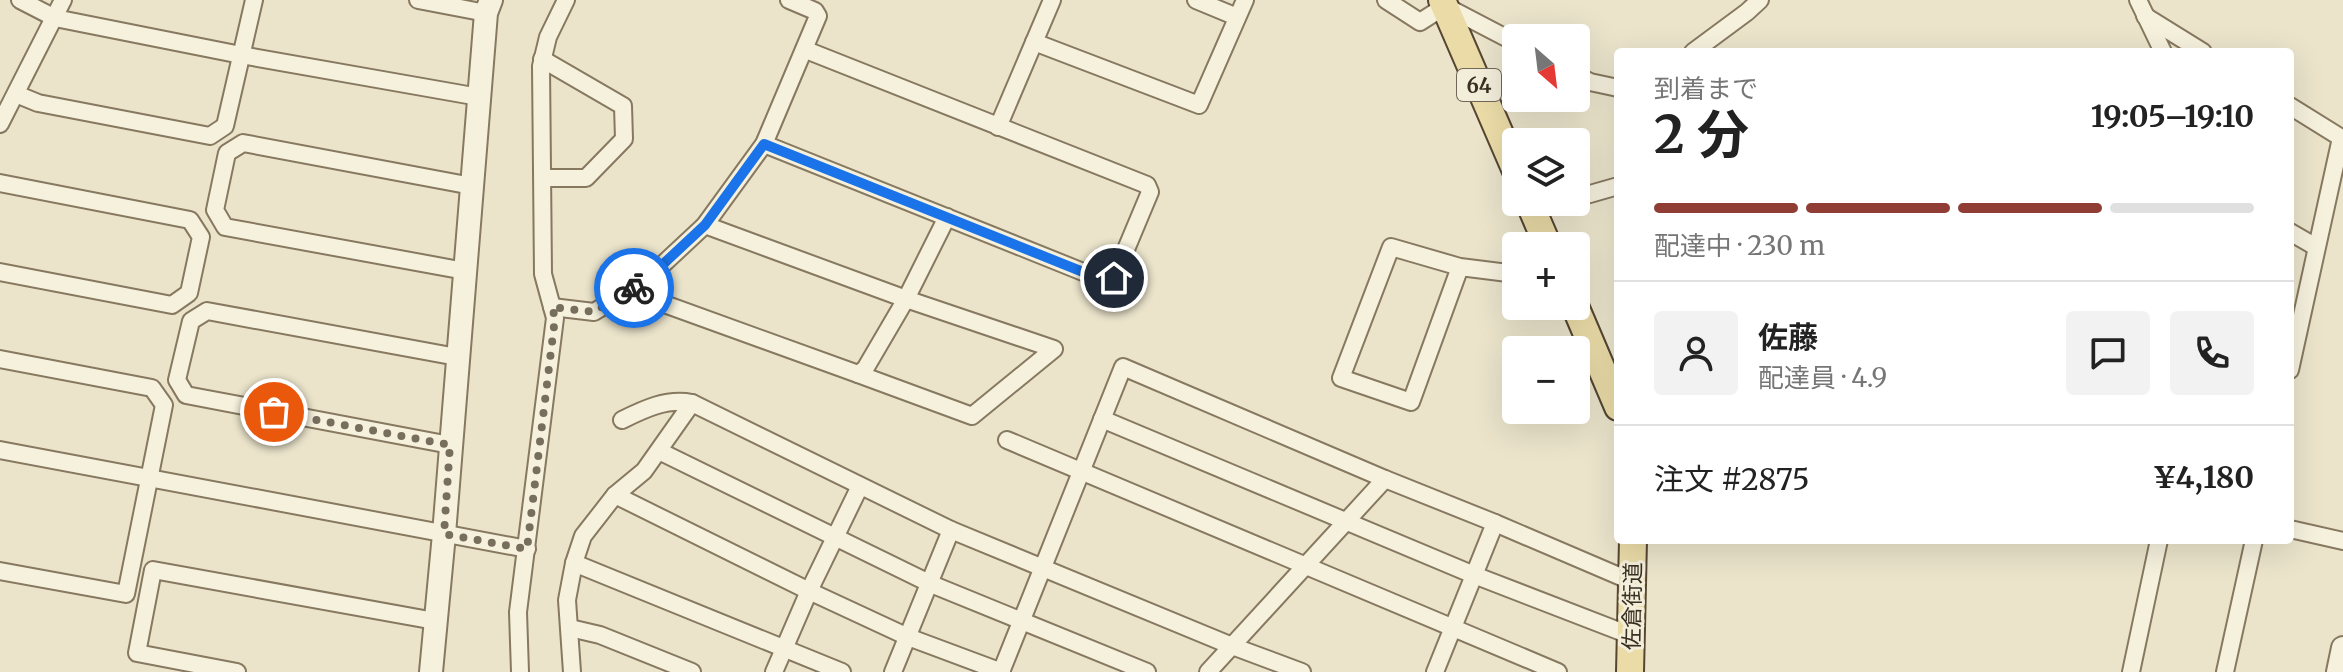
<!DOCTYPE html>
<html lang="ja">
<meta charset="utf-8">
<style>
:root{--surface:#fff;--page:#f2f2f2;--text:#222;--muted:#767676;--line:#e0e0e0;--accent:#903d36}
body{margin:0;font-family:Merriweather,"Noto Sans JP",serif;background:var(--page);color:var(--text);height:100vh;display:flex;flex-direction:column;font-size:30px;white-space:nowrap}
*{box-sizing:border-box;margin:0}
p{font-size:26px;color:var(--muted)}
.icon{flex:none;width:44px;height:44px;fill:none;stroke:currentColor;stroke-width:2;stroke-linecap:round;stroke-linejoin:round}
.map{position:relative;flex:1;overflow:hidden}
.drawer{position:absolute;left:1614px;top:48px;width:680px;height:496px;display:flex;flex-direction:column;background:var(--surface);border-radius:8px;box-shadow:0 8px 32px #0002}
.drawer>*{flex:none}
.needle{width:52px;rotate:152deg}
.fabs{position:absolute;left:1502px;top:24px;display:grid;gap:16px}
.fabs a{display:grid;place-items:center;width:88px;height:88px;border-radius:8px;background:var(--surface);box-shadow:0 8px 32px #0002;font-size:40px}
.pin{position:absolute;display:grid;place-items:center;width:68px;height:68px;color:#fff;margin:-34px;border:4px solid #fff;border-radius:50%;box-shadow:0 2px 8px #0007}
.courier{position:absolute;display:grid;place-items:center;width:80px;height:80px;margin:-40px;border:6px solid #1a73e8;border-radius:50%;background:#fff;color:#222;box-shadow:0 2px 10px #0007}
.headline em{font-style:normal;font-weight:700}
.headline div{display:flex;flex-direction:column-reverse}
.headline{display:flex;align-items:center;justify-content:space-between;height:136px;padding:0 40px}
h1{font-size:52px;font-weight:700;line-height:60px}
.bar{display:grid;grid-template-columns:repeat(4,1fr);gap:12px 8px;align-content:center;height:96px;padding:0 40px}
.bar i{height:10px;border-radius:6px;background:var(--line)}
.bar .active{background:var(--accent)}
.bar p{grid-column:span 4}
.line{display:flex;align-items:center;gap:20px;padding:0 40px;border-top:2px solid var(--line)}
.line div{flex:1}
.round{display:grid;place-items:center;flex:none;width:84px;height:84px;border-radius:8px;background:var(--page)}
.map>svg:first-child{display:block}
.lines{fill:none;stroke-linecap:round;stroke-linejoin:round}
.minor-casing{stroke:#877860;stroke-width:20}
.tertiary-casing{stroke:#877860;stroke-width:26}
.primary-casing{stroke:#554634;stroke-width:30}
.minor{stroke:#f6f1dd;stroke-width:16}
.tertiary{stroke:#f6f1dd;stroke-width:22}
.primary{stroke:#eadba7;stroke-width:26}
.done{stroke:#776e5d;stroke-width:8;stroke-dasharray:0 14.4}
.route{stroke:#1a73e8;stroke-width:10}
.labels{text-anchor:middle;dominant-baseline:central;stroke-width:6;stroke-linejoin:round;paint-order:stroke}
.shield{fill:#f3eeda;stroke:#716859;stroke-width:2}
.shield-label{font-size:20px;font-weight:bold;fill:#392f22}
.street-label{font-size:22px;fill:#392f22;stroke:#f3eeda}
</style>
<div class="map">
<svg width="2343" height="672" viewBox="0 0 2343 672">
<rect width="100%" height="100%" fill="#ebe4cb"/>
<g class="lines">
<g class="minor-casing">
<g id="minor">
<polyline points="20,0 55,18 241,55 479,97"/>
<polyline points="418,0 486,13"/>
<polyline points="789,0 815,11 818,16 764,144 705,225 645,281 645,297 858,374 865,369 906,299 947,217"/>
<polyline points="1196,0 1237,17"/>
<polyline points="1386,0 1420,22 1445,6 1516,43"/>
<polyline points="2138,0 2163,52"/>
<polyline points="2145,16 2203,52"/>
<polyline points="1034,42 1199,105 1245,0"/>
<polyline points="1693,52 1747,12 1760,0"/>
<polyline points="542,59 623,106 624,139 586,178 543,178"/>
<polyline points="1576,75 1590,82 1618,88"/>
<polyline points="16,94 38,103 210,136 225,126 254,0"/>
<polyline points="2290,106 2343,139"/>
<polyline points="0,124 63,0"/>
<polyline points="998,127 1052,0"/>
<polyline points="764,144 1108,282 1114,278 1150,192 1147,185 806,50"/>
<polyline points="0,183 190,220 201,237 189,293 172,305 0,272"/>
<polyline points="1576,198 1618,186"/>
<polyline points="1533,210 1563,202"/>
<polyline points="705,225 906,299 1054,349 972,416 858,374"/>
<polyline points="2290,232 2316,247"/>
<polyline points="1460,267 1411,402 1341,378 1391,247 1460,267 1516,274"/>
<polyline points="465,271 225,227 215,210 227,153 243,143 472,186"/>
<polyline points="552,307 594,312 645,281"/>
<polyline points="0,359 152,388 164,405 126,594 0,571"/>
<polyline points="2290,370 2341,138"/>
<polyline points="692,403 951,530 1232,646 1302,672"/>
<polyline points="1102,419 1474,575 1632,636"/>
<polyline points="1007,440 1558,672"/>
<polyline points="450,445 186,395 177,380 191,321 207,311 457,357"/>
<polyline points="0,450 527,549"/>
<polyline points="659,451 931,584 1147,672"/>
<polyline points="615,495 809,591 908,637 1002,672"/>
<polyline points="2290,529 2343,541"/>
<polyline points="574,563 842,672"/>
<polyline points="570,628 600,635 692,672"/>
<polyline points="237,672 137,653 153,570 435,621"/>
<polyline points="520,672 518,612 555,318 543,274 541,66 548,37 566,0"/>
<path d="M572,672L567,600L574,563L583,536L615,495L644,471L692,403C667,398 644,409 622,420"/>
<polyline points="774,672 809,591 860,486"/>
<polyline points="893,672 951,530"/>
<polyline points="1001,672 1123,367 1385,479 1495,523 1633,582"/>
<polyline points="1208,672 1385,479"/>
<polyline points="1435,672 1495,523"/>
<polyline points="2131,672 2159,540"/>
<polyline points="2225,672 2254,540"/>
</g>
</g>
<g class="tertiary-casing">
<g id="tertiary">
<polyline points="431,672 444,534 486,13 491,0"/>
<polyline points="2338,672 2343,648"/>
</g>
</g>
<g class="primary-casing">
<g id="primary">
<polyline points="1442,0 1516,171"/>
<polyline points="1529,202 1548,246"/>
<polyline points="1575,306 1618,407"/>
<polyline points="1630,672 1633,540"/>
</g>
</g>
<use href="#minor" class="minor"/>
<use href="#tertiary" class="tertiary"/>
<use href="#primary" class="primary"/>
</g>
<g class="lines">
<polyline class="done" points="274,412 450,445 444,534 527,549 555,318 552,307 594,312 634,288"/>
<polyline class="route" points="634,288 645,281 705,225 764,144 1108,282 1114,278"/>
</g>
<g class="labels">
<rect class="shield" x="1457" y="69" width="44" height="32" rx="6"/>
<g class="shield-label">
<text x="1479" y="85">64</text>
</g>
<g class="street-label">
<text transform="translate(1632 606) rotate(-89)">佐倉街道</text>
</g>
</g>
</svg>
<div class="fabs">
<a><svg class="needle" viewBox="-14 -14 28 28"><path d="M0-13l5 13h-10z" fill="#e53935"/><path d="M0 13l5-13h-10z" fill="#767676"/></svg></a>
<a><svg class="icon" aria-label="layers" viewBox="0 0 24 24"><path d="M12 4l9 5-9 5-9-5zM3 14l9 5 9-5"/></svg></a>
<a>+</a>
<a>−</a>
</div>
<div class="pin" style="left:274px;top:412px;background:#ea580c"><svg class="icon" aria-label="bag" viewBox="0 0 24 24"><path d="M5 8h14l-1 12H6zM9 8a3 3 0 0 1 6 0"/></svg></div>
<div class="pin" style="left:1114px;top:278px;background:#1f2937"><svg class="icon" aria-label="home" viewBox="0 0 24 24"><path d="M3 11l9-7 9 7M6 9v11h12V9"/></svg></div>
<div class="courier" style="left:634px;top:288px"><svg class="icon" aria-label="bike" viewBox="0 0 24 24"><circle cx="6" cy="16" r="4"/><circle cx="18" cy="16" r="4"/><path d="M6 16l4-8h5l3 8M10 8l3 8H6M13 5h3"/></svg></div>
<section class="drawer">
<div class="headline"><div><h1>2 分</h1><p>到着まで</p></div><em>19:05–19:10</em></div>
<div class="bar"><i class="active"></i><i class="active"></i><i class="active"></i><i></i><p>配達中 · 230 m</p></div>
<div class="line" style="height:144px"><a class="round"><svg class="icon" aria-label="person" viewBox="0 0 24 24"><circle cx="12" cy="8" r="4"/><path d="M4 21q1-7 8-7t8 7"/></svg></a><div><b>佐藤</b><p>配達員 · 4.9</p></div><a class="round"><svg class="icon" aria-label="chat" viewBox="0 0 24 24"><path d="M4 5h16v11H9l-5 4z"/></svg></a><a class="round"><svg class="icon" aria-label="phone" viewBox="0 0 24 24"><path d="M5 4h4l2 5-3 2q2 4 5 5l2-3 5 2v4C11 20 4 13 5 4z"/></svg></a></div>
<div class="line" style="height:104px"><div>注文 #2875</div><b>¥4,180</b></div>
</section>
</div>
